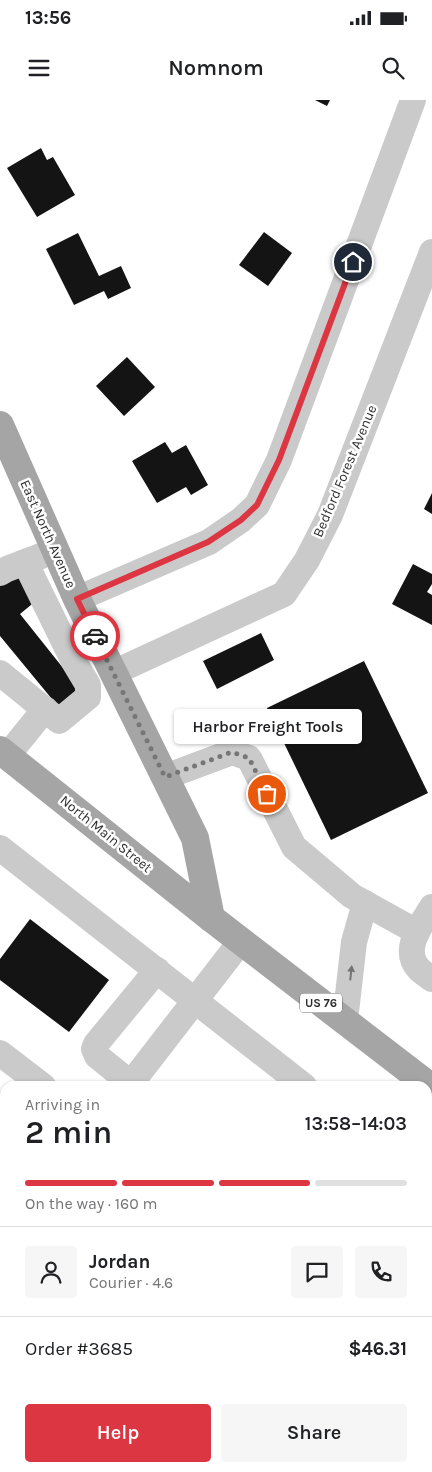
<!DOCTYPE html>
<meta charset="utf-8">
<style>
:root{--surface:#fff;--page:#f6f6f6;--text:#202124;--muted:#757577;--line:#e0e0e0;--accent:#dc3642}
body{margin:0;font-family:Karla,sans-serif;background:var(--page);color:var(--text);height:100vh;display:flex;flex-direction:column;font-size:19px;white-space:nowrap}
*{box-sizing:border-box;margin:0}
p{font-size:16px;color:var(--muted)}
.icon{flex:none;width:28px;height:28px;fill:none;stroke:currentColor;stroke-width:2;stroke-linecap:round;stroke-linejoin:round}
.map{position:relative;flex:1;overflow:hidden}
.sheet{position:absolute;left:0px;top:981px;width:432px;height:391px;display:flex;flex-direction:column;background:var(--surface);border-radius:15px 15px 0 0;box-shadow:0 1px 4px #0004}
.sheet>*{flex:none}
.pin{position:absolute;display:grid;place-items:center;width:42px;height:42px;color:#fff;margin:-21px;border:2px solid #fff;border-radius:50%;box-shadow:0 1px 5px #0007}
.courier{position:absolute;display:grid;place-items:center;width:50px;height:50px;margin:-25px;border:4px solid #dc3642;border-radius:50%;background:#fff;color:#222;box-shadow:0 1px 6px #0007}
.bubble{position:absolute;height:35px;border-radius:5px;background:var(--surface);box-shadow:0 1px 4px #0004;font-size:16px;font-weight:600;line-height:35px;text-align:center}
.overview em{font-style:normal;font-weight:600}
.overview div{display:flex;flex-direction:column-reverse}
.overview{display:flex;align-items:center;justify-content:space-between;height:85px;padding:0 25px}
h1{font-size:32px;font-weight:600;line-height:38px}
.bar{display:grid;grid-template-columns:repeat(4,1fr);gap:8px 5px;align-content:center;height:60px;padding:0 25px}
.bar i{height:6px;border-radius:4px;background:var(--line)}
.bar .current{background:var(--accent)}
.bar p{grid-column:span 4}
.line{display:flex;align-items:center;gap:12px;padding:0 25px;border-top:1px solid var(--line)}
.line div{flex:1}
.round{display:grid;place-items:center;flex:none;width:52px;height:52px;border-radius:5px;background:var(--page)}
.cta{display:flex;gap:10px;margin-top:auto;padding:10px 25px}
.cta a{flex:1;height:58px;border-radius:5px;background:var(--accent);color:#fff;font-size:20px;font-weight:600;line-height:58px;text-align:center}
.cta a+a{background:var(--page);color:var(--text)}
.status{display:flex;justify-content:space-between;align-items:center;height:35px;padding:0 25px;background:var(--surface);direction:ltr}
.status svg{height:14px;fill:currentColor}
header{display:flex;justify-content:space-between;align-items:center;height:65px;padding:0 25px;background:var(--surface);font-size:22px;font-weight:600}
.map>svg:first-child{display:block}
.building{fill:#141414}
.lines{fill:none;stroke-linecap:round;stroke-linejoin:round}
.minor{stroke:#cacaca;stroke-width:26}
.major{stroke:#a5a5a5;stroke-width:28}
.oneway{fill:#747474}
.done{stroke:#767676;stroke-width:5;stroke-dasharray:0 9}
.route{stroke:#dc3642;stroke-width:6}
.labels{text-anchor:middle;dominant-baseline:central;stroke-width:5;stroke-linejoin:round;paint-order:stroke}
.shield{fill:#fff;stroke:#6c6c6c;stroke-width:1}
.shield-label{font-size:12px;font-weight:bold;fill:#2d2d2d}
.street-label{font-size:14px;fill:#2d2d2d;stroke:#fff}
</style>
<div class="status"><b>13:56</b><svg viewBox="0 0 49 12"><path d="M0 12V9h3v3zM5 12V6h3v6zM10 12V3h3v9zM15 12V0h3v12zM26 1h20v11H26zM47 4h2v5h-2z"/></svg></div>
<header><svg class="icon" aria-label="menu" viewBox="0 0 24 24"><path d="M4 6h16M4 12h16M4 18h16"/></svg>Nomnom<svg class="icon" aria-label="search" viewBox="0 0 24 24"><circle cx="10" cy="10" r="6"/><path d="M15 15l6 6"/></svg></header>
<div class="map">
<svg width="432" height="1372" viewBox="0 0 432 1372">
<rect width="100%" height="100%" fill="#fff"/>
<g class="building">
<polygon points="315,0 330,0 327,6"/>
<polygon points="41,48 47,60 53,57 75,95 37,117 7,68"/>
<polygon points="264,132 292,153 268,186 239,165"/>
<polygon points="78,133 99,176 121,166 131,188 108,199 104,191 74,205 46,149"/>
<polygon points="127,257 155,287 124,316 96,286"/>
<polygon points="165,342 172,353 186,345 208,385 191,395 186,387 157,403 132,361"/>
<polygon points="432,393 432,414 424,409"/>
<polygon points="413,464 432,474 432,484 427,492 432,495 432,525 392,504"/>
<polygon points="12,470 37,500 20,514 83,593 61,610 0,536 0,480"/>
<polygon points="261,533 274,560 217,589 203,561"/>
<polygon points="364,561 428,693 331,740 267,608"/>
<polygon points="30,819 109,880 69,932 0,880 0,859"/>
<polygon points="0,1161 5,1165 5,1359 0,1355"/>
<polygon points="428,1340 432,1340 432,1372 125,1372 125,1368 428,1368"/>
</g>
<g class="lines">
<g class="minor">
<polyline points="0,473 7,469 41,456"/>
<polyline points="77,499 209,442 241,420 257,405 279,360 413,0"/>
<polyline points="0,573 59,621 88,597 88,585 73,560 25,462"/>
<polyline points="113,573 284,494 307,460 330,415 432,152"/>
<polyline points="7,656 45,609"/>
<polyline points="165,677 232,652 249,658 294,747 352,796 417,832"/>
<polyline points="0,748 304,986"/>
<path d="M432,807C421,825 401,850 419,869C423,873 428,876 432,879"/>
<polyline points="345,921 354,842 365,803"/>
<polyline points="0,953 43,986"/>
<polyline points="129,986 241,841"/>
<polyline points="134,986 97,956 94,949 96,944 157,870"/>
<polyline points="0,1070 5,1064"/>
<polyline points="428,1085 432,1088"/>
<polyline points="0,1138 5,1142"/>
<polyline points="428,1324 432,1324"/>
<polyline points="59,1368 64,1372"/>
</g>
<g class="major">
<polyline points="0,325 77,499 195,738 211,818"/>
<polyline points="0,650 211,818 432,988"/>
</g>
</g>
<defs><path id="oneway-solid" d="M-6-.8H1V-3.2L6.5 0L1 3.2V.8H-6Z" transform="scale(1.25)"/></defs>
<use class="oneway" href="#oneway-solid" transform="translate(351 873) rotate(-84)"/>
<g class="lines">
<polyline class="done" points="95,536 165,677 232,652 249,658 267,694"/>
<polyline class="route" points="95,536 77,499 208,442 241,420 257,405 279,360 353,162"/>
</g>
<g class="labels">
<rect class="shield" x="300" y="893.5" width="42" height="19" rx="4"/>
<g class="shield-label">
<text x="321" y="903">US 76</text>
</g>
<g class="street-label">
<text transform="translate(345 371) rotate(-67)">Bedford Forest Avenue</text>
<text transform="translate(48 434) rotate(66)">East North Avenue</text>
<text transform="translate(106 734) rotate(39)">North Main Street</text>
</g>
</g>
</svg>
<div class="pin" style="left:267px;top:694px;background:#ea580c"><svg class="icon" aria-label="bag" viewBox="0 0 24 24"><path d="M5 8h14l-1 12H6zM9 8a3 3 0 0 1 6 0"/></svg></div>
<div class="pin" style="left:353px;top:162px;background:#1f2937"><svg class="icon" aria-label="home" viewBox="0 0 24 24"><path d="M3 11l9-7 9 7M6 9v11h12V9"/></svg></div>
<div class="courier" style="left:95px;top:536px"><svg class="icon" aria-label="car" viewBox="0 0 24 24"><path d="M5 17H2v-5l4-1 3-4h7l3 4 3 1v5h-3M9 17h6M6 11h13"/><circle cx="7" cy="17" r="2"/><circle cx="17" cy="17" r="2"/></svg></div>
<div class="bubble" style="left:174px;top:609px;width:188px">Harbor Freight Tools</div>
<section class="sheet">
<div class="overview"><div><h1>2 min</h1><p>Arriving in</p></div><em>13:58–14:03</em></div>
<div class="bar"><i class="current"></i><i class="current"></i><i class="current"></i><i></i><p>On the way · 160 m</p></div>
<div class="line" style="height:90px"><a class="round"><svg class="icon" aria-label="person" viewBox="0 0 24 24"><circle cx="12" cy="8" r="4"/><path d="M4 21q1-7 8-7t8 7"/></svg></a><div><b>Jordan</b><p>Courier · 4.6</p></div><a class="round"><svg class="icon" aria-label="chat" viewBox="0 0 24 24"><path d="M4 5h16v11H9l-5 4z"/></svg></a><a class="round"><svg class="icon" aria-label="phone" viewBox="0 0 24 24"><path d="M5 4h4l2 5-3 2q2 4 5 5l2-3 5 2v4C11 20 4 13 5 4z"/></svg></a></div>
<div class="line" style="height:65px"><div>Order #3685</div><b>$46.31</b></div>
<div class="cta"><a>Help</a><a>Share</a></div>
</section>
</div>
